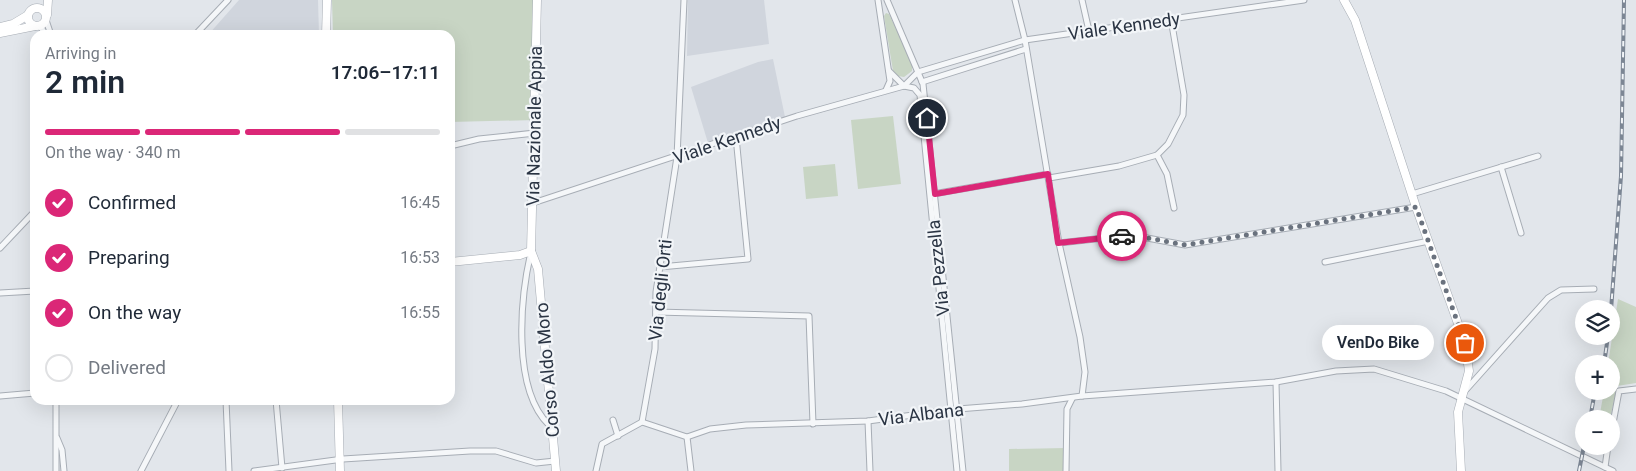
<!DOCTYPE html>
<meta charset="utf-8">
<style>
:root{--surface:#fff;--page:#f6f6f7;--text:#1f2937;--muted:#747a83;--line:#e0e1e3;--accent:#db2777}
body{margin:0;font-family:Roboto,sans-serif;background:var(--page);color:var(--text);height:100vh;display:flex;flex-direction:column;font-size:19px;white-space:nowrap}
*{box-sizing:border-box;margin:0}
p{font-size:16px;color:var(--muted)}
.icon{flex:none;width:28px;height:28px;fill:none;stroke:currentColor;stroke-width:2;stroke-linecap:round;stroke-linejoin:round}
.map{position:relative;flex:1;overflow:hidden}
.drawer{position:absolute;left:30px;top:30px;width:425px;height:375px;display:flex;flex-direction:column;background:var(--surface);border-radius:15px;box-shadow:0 5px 20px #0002}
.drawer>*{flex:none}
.tools{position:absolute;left:1575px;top:300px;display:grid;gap:10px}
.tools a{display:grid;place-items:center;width:45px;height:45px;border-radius:50%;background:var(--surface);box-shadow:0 5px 20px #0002;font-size:25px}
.pin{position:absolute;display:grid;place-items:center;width:42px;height:42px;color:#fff;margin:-21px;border:2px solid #fff;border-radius:50%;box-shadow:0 1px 5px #0007}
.courier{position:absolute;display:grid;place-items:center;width:50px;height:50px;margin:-25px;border:4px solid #db2777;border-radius:50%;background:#fff;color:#222;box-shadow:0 1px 6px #0007}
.bubble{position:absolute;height:35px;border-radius:18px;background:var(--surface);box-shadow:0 5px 20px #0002;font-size:16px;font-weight:600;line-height:35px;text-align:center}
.summary em{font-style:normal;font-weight:600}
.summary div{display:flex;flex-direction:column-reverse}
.summary{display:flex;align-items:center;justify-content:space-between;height:85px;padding:0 15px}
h1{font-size:32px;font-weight:600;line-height:38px}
.bar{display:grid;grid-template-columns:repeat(4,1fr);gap:8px 5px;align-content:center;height:60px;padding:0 15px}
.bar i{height:6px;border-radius:4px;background:var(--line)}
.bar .current{background:var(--accent)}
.bar p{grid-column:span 4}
ol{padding:0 15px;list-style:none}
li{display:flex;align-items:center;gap:15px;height:55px}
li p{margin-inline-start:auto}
li .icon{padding:5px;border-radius:50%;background:var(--accent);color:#fff;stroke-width:4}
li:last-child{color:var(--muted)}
li i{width:28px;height:28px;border:2px solid var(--line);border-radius:50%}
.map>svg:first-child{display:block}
.built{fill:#d0d5dd}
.green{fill:#c8d5c4}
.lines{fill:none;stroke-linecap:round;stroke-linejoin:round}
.street-casing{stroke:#a7adb5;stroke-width:7}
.secondary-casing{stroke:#a7adb5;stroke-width:9}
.street{stroke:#f5f7f9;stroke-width:5}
.secondary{stroke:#fff;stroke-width:8}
.rail-casing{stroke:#7c8694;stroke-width:4}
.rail{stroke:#f2f5f8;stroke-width:2;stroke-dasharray:5.5;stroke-linecap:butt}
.done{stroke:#6a727e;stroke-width:5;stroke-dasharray:0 9}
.route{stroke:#db2777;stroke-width:6}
.labels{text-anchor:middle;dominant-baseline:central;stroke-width:4.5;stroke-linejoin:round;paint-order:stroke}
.street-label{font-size:18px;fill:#2a3443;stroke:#f2f5f8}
</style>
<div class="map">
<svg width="1636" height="471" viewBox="0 0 1636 471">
<rect width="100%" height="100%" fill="#e2e6eb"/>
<g class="built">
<polygon points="239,0 318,0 319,35 208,35"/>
<polygon points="688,0 764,0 769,44 687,56"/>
<polygon points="773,59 785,117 708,143 691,87 758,62"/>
</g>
<g class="green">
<polygon points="332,0 537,0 535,120 450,122 450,35 333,35"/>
<polygon points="886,13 889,14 912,63 912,71 904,77 898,76 893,71 884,16"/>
<polygon points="893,116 901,184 858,189 851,120"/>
<polygon points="835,164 838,196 806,199 803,167"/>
<polygon points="1618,299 1636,307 1636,383 1617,386 1610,419 1599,419 1604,391 1611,391 1611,364 1608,364"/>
<polygon points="1065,448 1066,471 1009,471 1009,449"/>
</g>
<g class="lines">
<g class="street-casing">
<g id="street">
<polyline points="878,0 890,81 886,90"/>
<polyline points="887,0 923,84 963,471"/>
<polyline points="1015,0 1025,40 1059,243 1080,337 1085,372 1082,396"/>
<polyline points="1082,0 1089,31"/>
<polyline points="46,20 51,35"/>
<polyline points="40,26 46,35"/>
<polyline points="195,35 228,0"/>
<polyline points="889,71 904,86 918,72"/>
<polyline points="918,72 1025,40 1304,0"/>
<polyline points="922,82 1026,49"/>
<polyline points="450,146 479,139 535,133"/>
<polyline points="1157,155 1167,174 1174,208"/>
<polyline points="1501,167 1521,233"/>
<polyline points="1049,178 1119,166 1157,155 1168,144 1183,115 1184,95 1171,19"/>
<polyline points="933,194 1048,174"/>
<polyline points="1412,194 1538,156"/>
<polyline points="533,203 797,116 904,86 914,88 920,95 957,471"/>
<polyline points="1059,243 1131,235 1185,245 1416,207"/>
<polyline points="0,248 35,211"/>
<path d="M531,252C520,299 512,389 549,425H553"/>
<polyline points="1325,262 1429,241"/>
<polyline points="660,267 748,259 736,137"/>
<polyline points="0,293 35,291"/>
<polyline points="656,312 809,316 813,424"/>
<polyline points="1276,382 1278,471"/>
<polyline points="1464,392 1548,298 1561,290 1594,289"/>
<polyline points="0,396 35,393"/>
<polyline points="226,400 229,471"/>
<polyline points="276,400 282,468"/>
<polyline points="613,420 618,436"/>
<polyline points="868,421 870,471"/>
<polyline points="642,422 655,349 656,292 677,157 684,0"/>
<polyline points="1611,434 1619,391 1636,389"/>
<polyline points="687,437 691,471"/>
<polyline points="57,438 62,450 64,471"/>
<polyline points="1605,467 1608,446"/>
<polyline points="56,471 56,400"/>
<polyline points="141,471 178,400"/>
<polyline points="254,471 343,459 470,451 496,451 536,463 555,461"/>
<polyline points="596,471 602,444 642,422 687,437 710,429 746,425 868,421 958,409 1022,404 1082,396 1276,382 1336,371 1374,369 1446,391 1613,471"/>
<polyline points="1066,471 1067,409 1072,399"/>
</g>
</g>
<g class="secondary-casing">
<g id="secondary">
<polyline points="537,0 531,251 538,269 556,471"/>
<polyline points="1344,0 1355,20 1416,207 1465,343 1469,371 1458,412 1461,471"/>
<circle cx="37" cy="17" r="9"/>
<polyline points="47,15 48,0"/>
<polyline points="0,27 13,24 28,15"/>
<polyline points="0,33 35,26"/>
<polyline points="326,35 327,0"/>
<polyline points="450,262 520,255 531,251"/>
<polyline points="338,400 340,471"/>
</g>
</g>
<use href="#street" class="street"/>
<use href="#secondary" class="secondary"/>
<g class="rail-casing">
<g id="rail">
<polyline points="1611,310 1621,176 1624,0"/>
<polyline points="1604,364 1608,336"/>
<polyline points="1590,419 1595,391"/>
<polyline points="1579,471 1584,446"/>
</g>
</g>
<use href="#rail" class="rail"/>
</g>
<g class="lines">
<polyline class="done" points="1122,236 1137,236 1185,245 1416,207 1465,343"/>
<polyline class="route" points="927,118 935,194 1048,174 1058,243 1122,236"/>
</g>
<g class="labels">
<g class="street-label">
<text transform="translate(1124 26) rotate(-8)">Viale Kennedy</text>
<text transform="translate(534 126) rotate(-89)">Via Nazionale Appia</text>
<text transform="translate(727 140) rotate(-19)">Viale Kennedy</text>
<text transform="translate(938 268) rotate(-96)">Via Pezzella</text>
<text transform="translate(660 290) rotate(-84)">Via degli Orti</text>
<text transform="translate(547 370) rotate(-95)">Corso Aldo Moro</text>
<text transform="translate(921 414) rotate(-7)">Via Albana</text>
</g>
</g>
</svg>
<div class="tools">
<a><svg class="icon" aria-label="layers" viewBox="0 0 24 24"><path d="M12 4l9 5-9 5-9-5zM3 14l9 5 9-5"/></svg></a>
<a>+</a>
<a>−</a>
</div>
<div class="pin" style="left:1465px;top:343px;background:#ea580c"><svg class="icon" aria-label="bag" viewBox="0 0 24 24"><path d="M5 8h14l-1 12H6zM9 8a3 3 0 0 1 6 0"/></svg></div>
<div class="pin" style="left:927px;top:118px;background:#1f2937"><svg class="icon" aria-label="home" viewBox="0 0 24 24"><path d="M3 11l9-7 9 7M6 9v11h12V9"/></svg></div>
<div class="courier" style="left:1122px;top:236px"><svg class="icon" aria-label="car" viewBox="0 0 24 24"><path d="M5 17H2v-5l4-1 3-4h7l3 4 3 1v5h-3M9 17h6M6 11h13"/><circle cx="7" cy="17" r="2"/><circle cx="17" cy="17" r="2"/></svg></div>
<div class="bubble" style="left:1322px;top:325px;width:112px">VenDo Bike</div>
<section class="drawer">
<div class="summary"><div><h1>2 min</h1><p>Arriving in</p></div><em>17:06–17:11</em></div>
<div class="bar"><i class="current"></i><i class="current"></i><i class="current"></i><i></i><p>On the way · 340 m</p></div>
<ol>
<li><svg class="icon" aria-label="check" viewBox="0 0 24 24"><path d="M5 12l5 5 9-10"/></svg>Confirmed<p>16:45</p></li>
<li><svg class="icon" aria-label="check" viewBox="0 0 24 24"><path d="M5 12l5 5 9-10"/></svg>Preparing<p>16:53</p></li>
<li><svg class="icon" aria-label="check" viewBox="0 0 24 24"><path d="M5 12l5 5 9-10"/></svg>On the way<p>16:55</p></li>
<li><i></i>Delivered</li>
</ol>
</section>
</div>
